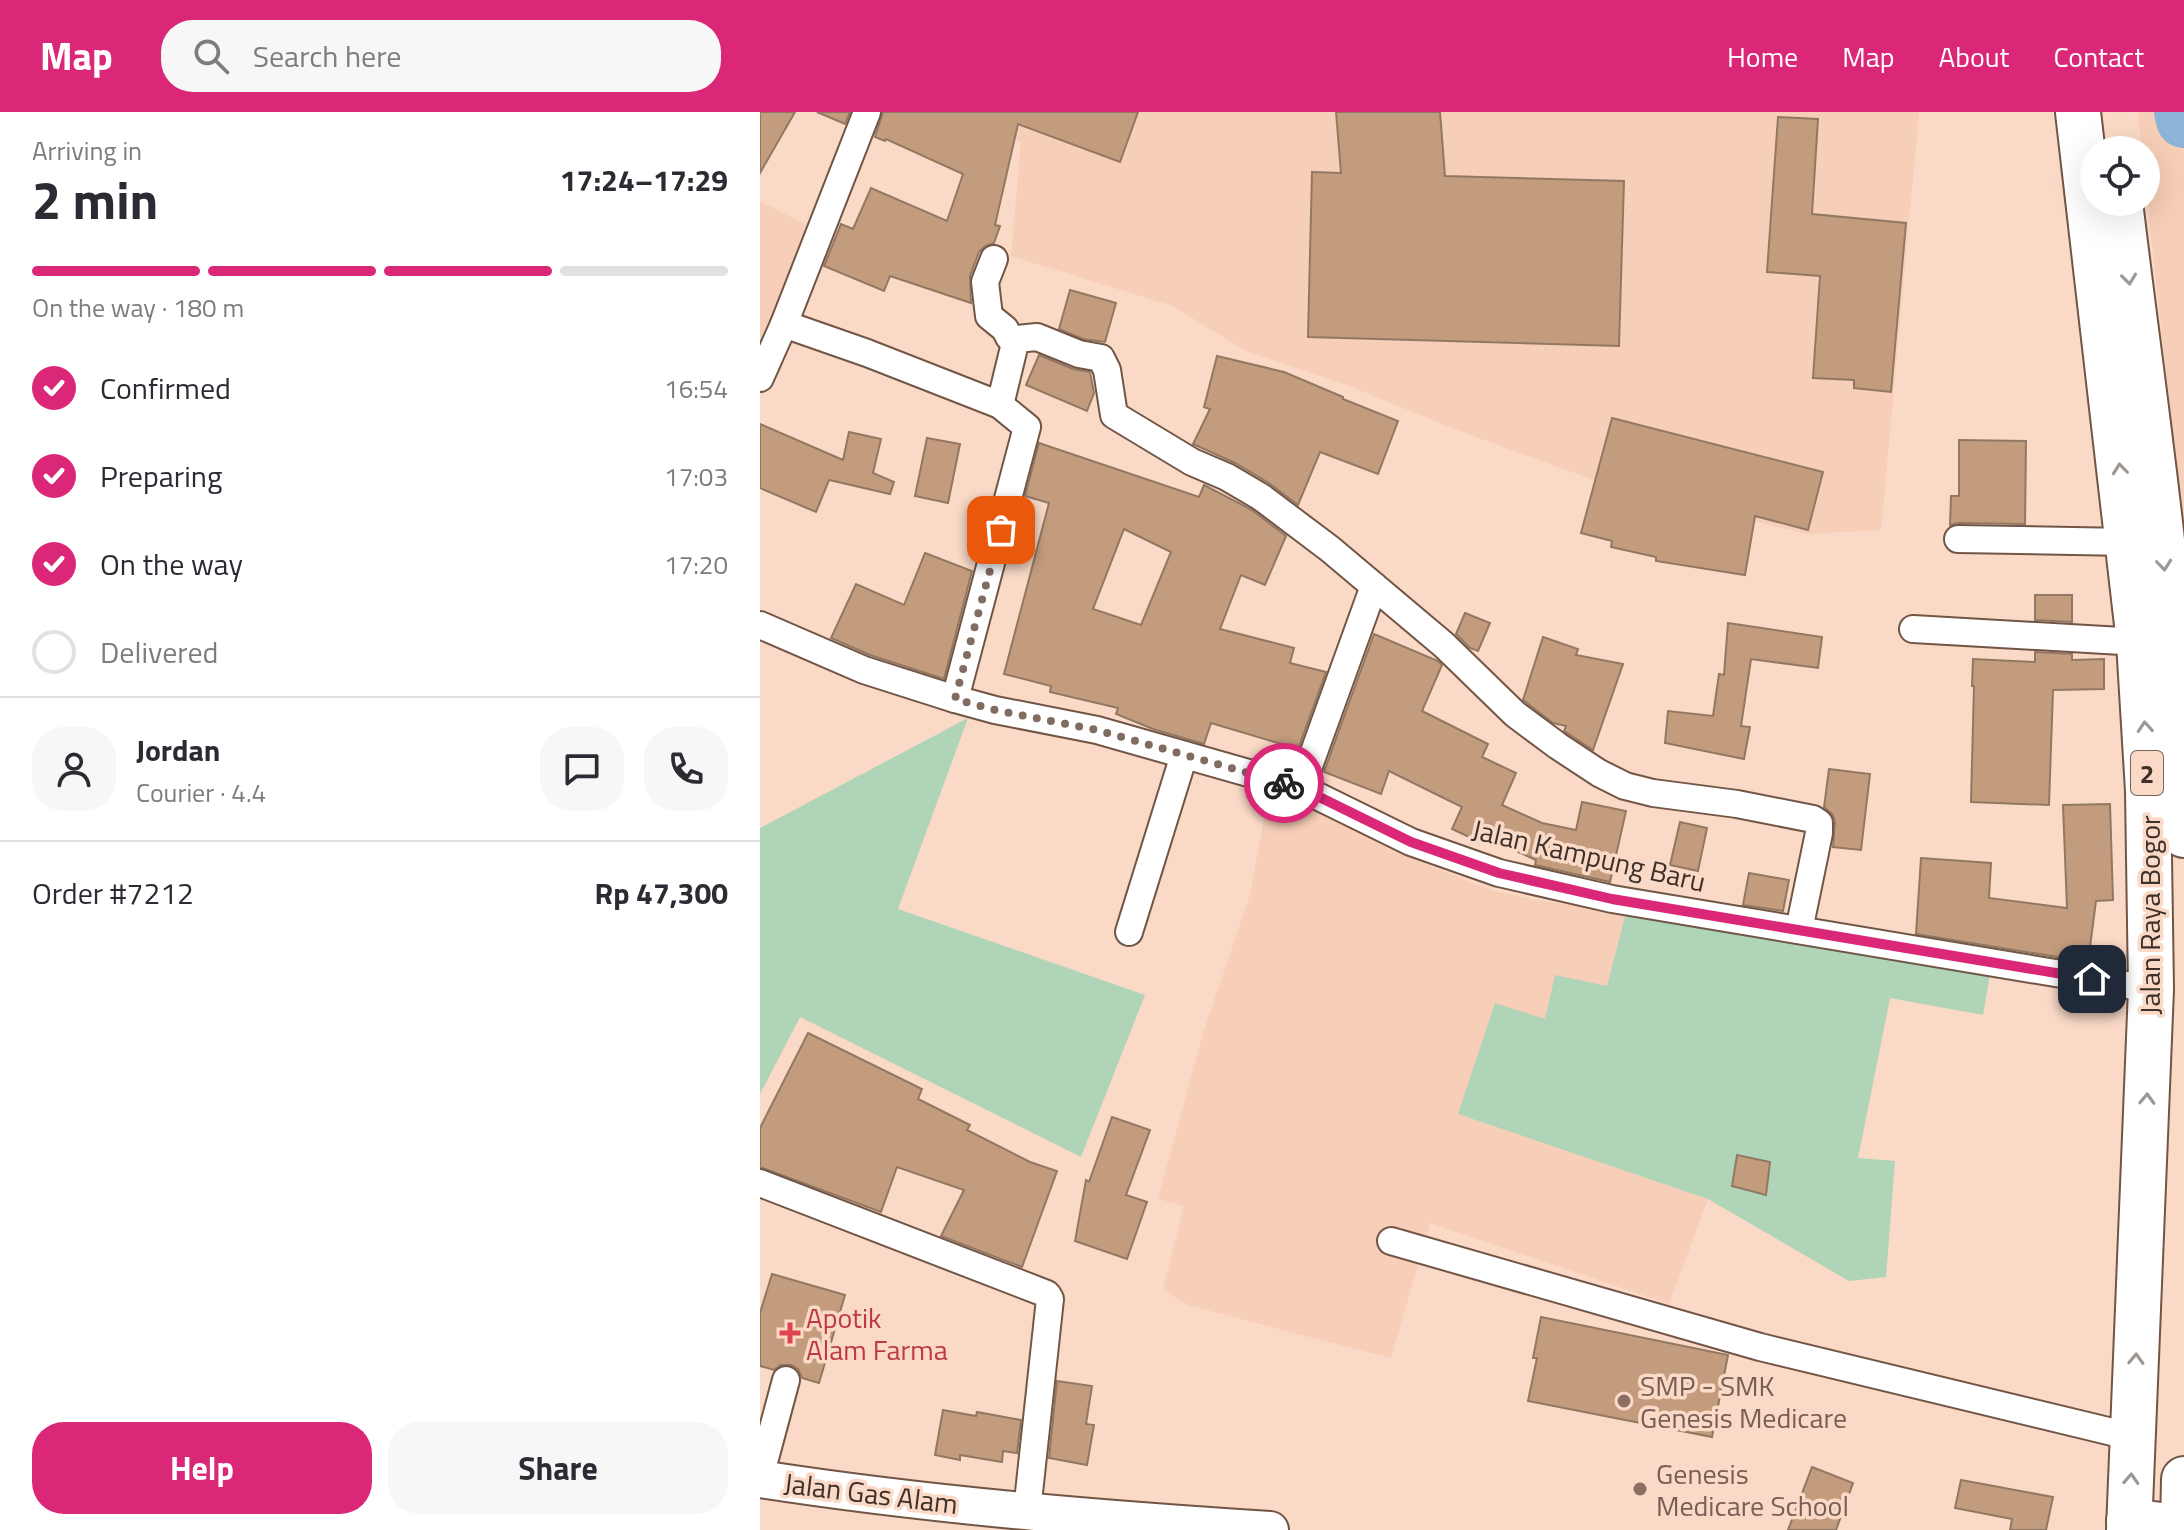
<!DOCTYPE html>
<meta charset="utf-8">
<style>
:root{--surface:#fff;--page:#f7f7f7;--text:#2b2b33;--muted:#7c7c81;--line:#e1e1e2;--accent:#db2777}
body{margin:0;font-family:"Titillium Web",sans-serif;background:var(--page);color:var(--text);height:100vh;display:flex;flex-direction:column;font-size:30px;white-space:nowrap}
*{box-sizing:border-box;margin:0}
p{font-size:26px;color:var(--muted)}
.icon{flex:none;width:44px;height:44px;fill:none;stroke:currentColor;stroke-width:2;stroke-linecap:round;stroke-linejoin:round}
.map{position:relative;flex:1;overflow:hidden}
.panel{display:flex;flex-direction:column;background:var(--surface);width:760px}
.panel>*{flex:none}
.tools{position:absolute;left:1320px;top:24px;display:grid;gap:16px}
.tools a{display:grid;place-items:center;width:80px;height:80px;border-radius:50%;background:var(--surface);box-shadow:0 8px 32px #0002;font-size:40px}
.pin{position:absolute;display:grid;place-items:center;width:68px;height:68px;color:#fff;margin:-34px;border-radius:16px;box-shadow:0 4px 12px #0006}
.courier{position:absolute;display:grid;place-items:center;width:80px;height:80px;margin:-40px;border:6px solid #db2777;border-radius:50%;background:#fff;color:#222;box-shadow:0 2px 10px #0007}
.head em{font-style:normal;font-weight:700}
.head div{display:flex;flex-direction:column-reverse}
.head{display:flex;align-items:center;justify-content:space-between;height:136px;padding:0 32px}
h1{font-size:52px;font-weight:700;line-height:60px}
.bar{display:grid;grid-template-columns:repeat(4,1fr);gap:12px 8px;align-content:center;height:96px;padding:0 32px}
.bar i{height:10px;border-radius:6px;background:var(--line)}
.bar .active{background:var(--accent)}
.bar p{grid-column:span 4}
.line{display:flex;align-items:center;gap:20px;padding:0 32px;border-top:2px solid var(--line)}
.line div{flex:1}
.round{display:grid;place-items:center;flex:none;width:84px;height:84px;border-radius:32px;background:var(--page)}
ol{padding:0 32px;list-style:none}
li{display:flex;align-items:center;gap:24px;height:88px}
li p{margin-inline-start:auto}
li .icon{padding:8px;border-radius:50%;background:var(--accent);color:#fff;stroke-width:4}
li:last-child{color:var(--muted)}
li i{width:44px;height:44px;border:4px solid var(--line);border-radius:50%}
.action{display:flex;gap:16px;margin-top:auto;padding:16px 32px}
.action a{flex:1;height:92px;border-radius:32px;background:var(--accent);color:#fff;font-size:32px;font-weight:700;line-height:92px;text-align:center}
.action a+a{background:var(--page);color:var(--text)}
header{display:flex;align-items:center;gap:48px;box-sizing:border-box;height:112px;padding:0 40px;background:var(--accent);color:#fff}
header strong{font-size:38px}
nav{display:flex;gap:44px;margin-inline-start:auto;font-size:28px}
.search{width:560px;height:72px;background:var(--page);display:flex;align-items:center;gap:20px;box-sizing:border-box;padding:0 28px;border-radius:32px;color:var(--muted);font-size:30px}
main{display:flex;flex:1;min-height:0}
.map>svg:first-child{display:block}
.built{fill:#f7ceb8}
.green{fill:#afd4b8}
.lines{fill:none;stroke-linecap:round;stroke-linejoin:round}
.river{stroke:#8db4d6;stroke-width:56}
.building{fill:#c39c7d;stroke:#927863;stroke-width:2;fill-rule:evenodd}
.street-casing{stroke:#715545;stroke-width:30}
.secondary-casing{stroke:#715545;stroke-width:40}
.highway-casing{stroke:#715545;stroke-width:48}
.street{stroke:#fff;stroke-width:26}
.secondary{stroke:#fff;stroke-width:36}
.highway{stroke:#fff;stroke-width:44}
.oneway{stroke:#9e9894}
.done{stroke:#806c61;stroke-width:8;stroke-dasharray:0 14.4}
.route{stroke:#db2777;stroke-width:10}
.health-dot{fill:#e0444e;stroke:#fad9c6;stroke-width:3}
.education-dot{fill:#8d6e63;stroke:#fad9c6;stroke-width:3}
.labels{text-anchor:middle;dominant-baseline:central;stroke-width:7;stroke-linejoin:round;paint-order:stroke}
.shield{fill:#fad9c6;stroke:#766359;stroke-width:2}
.shield-label{font-size:26px;font-weight:bold;fill:#3e312a}
.street-label{font-size:28px;fill:#3e312a;stroke:#fad9c6}
.health-label{font-size:28px;fill:#be3a42;stroke:#fad9c6;text-anchor:start}
.education-label{font-size:28px;fill:#785e54;stroke:#fad9c6;text-anchor:start}
</style>
<header>
<strong>Map</strong>
<div class="search"><svg class="icon" aria-label="search" viewBox="0 0 24 24"><circle cx="10" cy="10" r="6"/><path d="M15 15l6 6"/></svg>Search here</div>
<nav><a>Home</a><a>Map</a><a>About</a><a>Contact</a></nav>
</header>
<main>
<section class="panel">
<div class="head"><div><h1>2 min</h1><p>Arriving in</p></div><em>17:24–17:29</em></div>
<div class="bar"><i class="active"></i><i class="active"></i><i class="active"></i><i></i><p>On the way · 180 m</p></div>
<ol>
<li><svg class="icon" aria-label="check" viewBox="0 0 24 24"><path d="M5 12l5 5 9-10"/></svg>Confirmed<p>16:54</p></li>
<li><svg class="icon" aria-label="check" viewBox="0 0 24 24"><path d="M5 12l5 5 9-10"/></svg>Preparing<p>17:03</p></li>
<li><svg class="icon" aria-label="check" viewBox="0 0 24 24"><path d="M5 12l5 5 9-10"/></svg>On the way<p>17:20</p></li>
<li><i></i>Delivered</li>
</ol>
<div class="line" style="height:144px"><a class="round"><svg class="icon" aria-label="person" viewBox="0 0 24 24"><circle cx="12" cy="8" r="4"/><path d="M4 21q1-7 8-7t8 7"/></svg></a><div><b>Jordan</b><p>Courier · 4.4</p></div><a class="round"><svg class="icon" aria-label="chat" viewBox="0 0 24 24"><path d="M4 5h16v11H9l-5 4z"/></svg></a><a class="round"><svg class="icon" aria-label="phone" viewBox="0 0 24 24"><path d="M5 4h4l2 5-3 2q2 4 5 5l2-3 5 2v4C11 20 4 13 5 4z"/></svg></a></div>
<div class="line" style="height:104px"><div>Order #7212</div><b>Rp 47,300</b></div>
<div class="action"><a>Help</a><a>Share</a></div>
</section>
<div class="map">
<svg width="1424" height="1418" viewBox="0 0 1424 1418">
<rect width="100%" height="100%" fill="#fad9c6"/>
<g class="built">
<polygon points="201,0 1159,0 1121,418 1046,422 839,370 692,316 592,275 484,238 413,194 251,144 261,30"/>
<polygon points="1378,0 1424,0 1424,431 1386,76 1386,38 1382,38"/>
<polygon points="0,89 50,115 0,227"/>
<polygon points="510,674 670,754 732,778 775,788 866,800 847,874 786,907 698,1002 948,1087 909,1192 670,1111 631,1246 428,1193 403,1178 424,1094 398,1087 443,921 490,783"/>
</g>
<g class="green">
<polygon points="208,606 138,797 385,883 321,1045 40,905 0,982 0,716"/>
<polygon points="866,800 1230,863 1223,903 1130,886 1098,1046 1135,1049 1126,1165 1089,1169 948,1087 698,1002 735,891 785,907 795,863 847,874"/>
</g>
<g class="lines">
<polyline class="river" points="1422,0 1424,8"/>
</g>
<g class="building">
<polygon points="0,0 35,0 0,61"/>
<polygon points="57,0 90,0 85,12"/>
<polygon points="123,0 378,0 360,50 258,12 235,113 240,114 234,131 225,134 219,140 210,164 211,191 130,164 124,179 64,154 81,112 93,117 111,76 187,109 203,62 126,27 125,29 115,25"/>
<polygon points="576,0 680,0 685,64 864,69 859,234 548,225 552,60 581,61"/>
<polygon points="1018,5 1058,7 1052,102 1146,111 1131,280 1094,276 1094,268 1053,266 1060,164 1007,160"/>
<polygon points="310,178 356,191 345,230 323,227 299,217"/>
<polygon points="279,243 313,257 330,260 334,281 327,299 266,273"/>
<polygon points="457,244 524,260 583,285 583,287 638,309 618,362 560,340 538,393 509,371 475,351 433,332 450,297 444,295"/>
<polygon points="852,306 1063,360 1048,418 995,404 985,463 896,449 896,445 851,435 852,429 821,421"/>
<polygon points="0,312 83,348 89,320 121,327 113,361 134,370 130,382 69,368 56,400 0,376"/>
<polygon points="167,326 200,332 188,391 155,384"/>
<polygon points="1199,328 1266,329 1265,412 1198,411 1190,413 1191,384 1199,384"/>
<path d="M279,331L439,385L444,373L492,398L526,424L505,473L481,463L460,517L534,536L530,551L566,560L538,637L451,611L444,632L393,617L356,602L358,596L290,580L291,574L244,562L289,391L265,384ZM364,417L411,440L381,513L333,497Z"/>
<polygon points="165,441 212,459 184,567 110,543 71,526 96,472 144,493"/>
<polygon points="1275,483 1312,483 1312,510 1275,508"/>
<polygon points="705,501 730,511 718,539 710,536 696,522"/>
<polygon points="968,511 1062,525 1058,556 991,547 981,614 990,615 984,647 905,631 908,599 953,604 959,562 964,563"/>
<polygon points="614,522 678,549 682,553 662,599 728,632 722,645 756,661 742,693 782,711 816,718 822,690 866,699 850,770 775,753 776,748 727,726 724,732 692,717 702,695 629,659 621,682 564,660"/>
<polygon points="783,525 818,537 816,543 863,552 833,638 804,619 806,614 793,611 763,588"/>
<polygon points="1275,540 1312,542 1312,548 1344,547 1344,577 1293,578 1289,693 1211,690 1214,574 1212,574 1213,547 1275,550"/>
<polygon points="1069,657 1110,662 1101,738 1073,735 1075,710 1073,703 1064,695"/>
<polygon points="1350,692 1353,788 1336,789 1328,850 1156,822 1161,746 1231,751 1229,786 1307,796 1303,693"/>
<polygon points="920,710 947,716 938,759 910,753"/>
<polygon points="989,761 1029,768 1023,799 983,793"/>
<polygon points="48,921 162,977 158,987 210,1013 207,1018 270,1050 297,1059 262,1155 181,1124 204,1078 137,1055 121,1100 0,1055 0,1016"/>
<polygon points="352,1005 390,1018 366,1083 387,1090 367,1147 315,1129 326,1068 329,1070"/>
<polygon points="977,1043 1010,1050 1006,1083 972,1074"/>
<polygon points="12,1162 85,1183 59,1271 42,1266 38,1257 31,1253 21,1253 14,1258 0,1254 0,1201"/>
<polygon points="781,1205 968,1243 952,1325 768,1289 777,1246 773,1246"/>
<polygon points="297,1269 332,1274 326,1312 334,1313 327,1353 289,1346"/>
<polygon points="183,1298 216,1304 217,1300 261,1308 257,1341 243,1339 242,1350 200,1343 200,1348 175,1343"/>
<polygon points="1052,1355 1093,1371 1076,1418 1028,1418"/>
<polygon points="1201,1368 1293,1385 1286,1418 1250,1418 1252,1407 1195,1396"/>
</g>
<g class="lines">
<g class="street-casing">
<g id="street">
<polyline points="234,147 225,170 229,204 245,217 249,225 256,227"/>
<polyline points="24,212 107,241 240,293 267,315 195,587"/>
<polyline points="0,266 24,212 107,0"/>
<polyline points="240,293 256,227 277,225 319,242 341,246 347,258 354,303 432,350 467,365 501,385 570,437 684,533 755,602 798,634 839,661 865,674 893,681 977,692 1053,707 1059,711 1059,721 1039,818"/>
<polyline points="1198,427 1368,430"/>
<polyline points="0,513 104,558 195,587 235,598 337,618 541,676 651,730 739,761 852,787 1391,877"/>
<polyline points="1153,517 1379,530"/>
<polyline points="541,676 614,474"/>
<polyline points="369,820 424,643"/>
<polyline points="0,1071 287,1182 290,1187 267,1399"/>
<polyline points="631,1129 1000,1235 1373,1325"/>
<polyline points="0,1365 26,1268"/>
</g>
</g>
<g class="secondary-casing">
<path id="secondary" d="M0,1367C168,1393 340,1407 510,1418"/>
</g>
<g class="highway-casing">
<g id="highway">
<polyline points="1318,0 1379,530 1388,679 1391,877 1369,1418"/>
<path d="M1360,90C1385,300 1419,511 1424,723"/>
<polyline points="1369,1409 1424,1416"/>
<polyline points="1423,1418 1424,1367"/>
</g>
</g>
<use href="#street" class="street"/>
<use href="#secondary" class="secondary"/>
<use href="#highway" class="highway"/>
</g>
<defs><path id="oneway-chevron" d="M-2-3.5L2.5 0L-2 3.5" fill="none" stroke-width="1.6" stroke-linecap="round" stroke-linejoin="round" transform="scale(2)"/></defs>
<g class="oneway">
<use href="#oneway-chevron" transform="translate(1369 167) rotate(83)"/>
<use href="#oneway-chevron" transform="translate(1360 357) rotate(-96)"/>
<use href="#oneway-chevron" transform="translate(1404 453) rotate(84)"/>
<use href="#oneway-chevron" transform="translate(1385 615) rotate(-94)"/>
<use href="#oneway-chevron" transform="translate(1387 987) rotate(-88)"/>
<use href="#oneway-chevron" transform="translate(1376 1247) rotate(-88)"/>
<use href="#oneway-chevron" transform="translate(1371 1367) rotate(-87)"/>
</g>
<g class="lines">
<polyline class="done" points="241,418 195,587 235,598 337,618 524,671"/>
<polyline class="route" points="524,671 541,676 651,730 739,761 852,787 1332,867"/>
</g>
<path class="health-dot" d="M26 1209h8v8h8v8h-8v8h-8v-8h-8v-8h8z"/>
<g class="education-dot">
<circle cx="864" cy="1289" r="8"/>
<circle cx="880" cy="1377" r="8"/>
</g>
<g class="labels">
<rect class="shield" x="1371" y="639" width="32" height="44" rx="6"/>
<g class="shield-label">
<text x="1387" y="661">2</text>
</g>
<g class="street-label">
<text transform="translate(829 743) rotate(13)">Jalan Kampung Baru</text>
<text transform="translate(1389 803) rotate(-90)">Jalan Raya Bogor</text>
<text transform="translate(111 1381) rotate(7)">Jalan Gas Alam</text>
</g>
<g class="health-label">
<text x="46" y="1205">Apotik<tspan x="46" dy="32">Alam Farma</tspan></text>
</g>
<g class="education-label">
<text x="880" y="1273">SMP - SMK<tspan x="880" dy="32">Genesis Medicare</tspan></text>
<text x="896" y="1361">Genesis<tspan x="896" dy="32">Medicare School</tspan></text>
</g>
</g>
</svg>
<div class="tools">
<a><svg class="icon" aria-label="locate" viewBox="0 0 24 24"><circle cx="12" cy="12" r="6"/><path d="M12 2v4M12 18v4M2 12h4M18 12h4"/></svg></a>
</div>
<div class="pin" style="left:241px;top:418px;background:#ea580c"><svg class="icon" aria-label="bag" viewBox="0 0 24 24"><path d="M5 8h14l-1 12H6zM9 8a3 3 0 0 1 6 0"/></svg></div>
<div class="pin" style="left:1332px;top:867px;background:#1f2937"><svg class="icon" aria-label="home" viewBox="0 0 24 24"><path d="M3 11l9-7 9 7M6 9v11h12V9"/></svg></div>
<div class="courier" style="left:524px;top:671px"><svg class="icon" aria-label="bike" viewBox="0 0 24 24"><circle cx="6" cy="16" r="4"/><circle cx="18" cy="16" r="4"/><path d="M6 16l4-8h5l3 8M10 8l3 8H6M13 5h3"/></svg></div>
</div>
</main>
